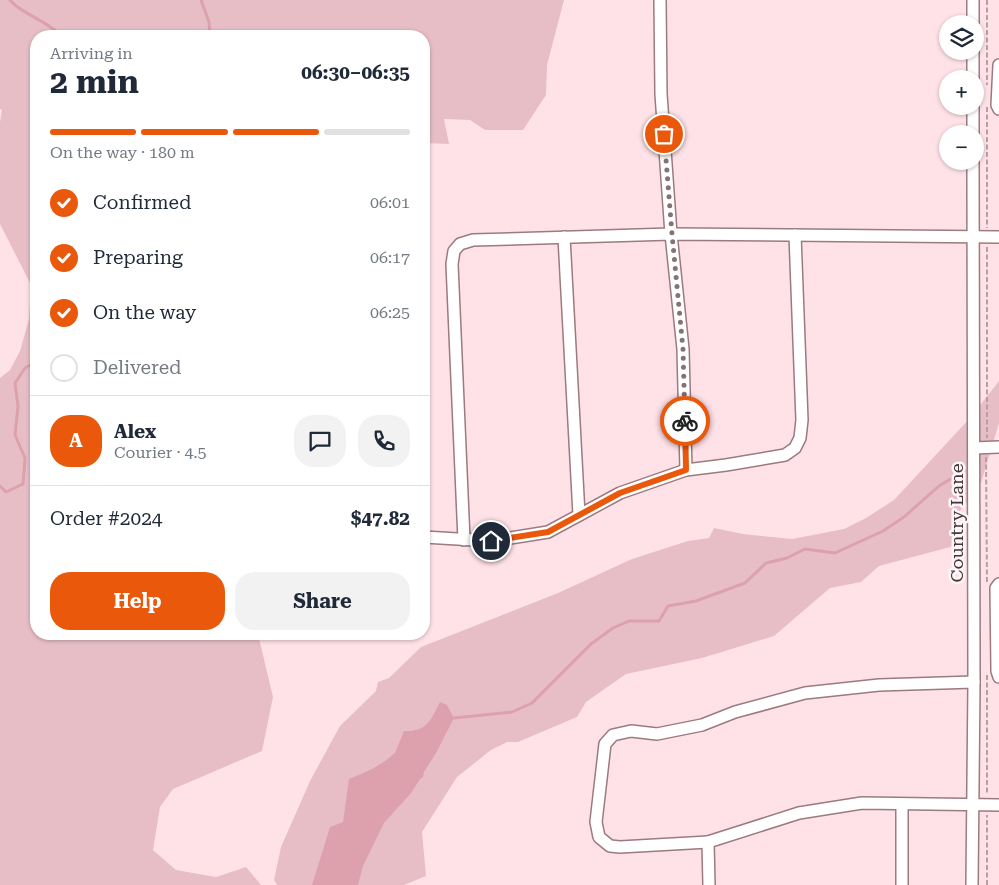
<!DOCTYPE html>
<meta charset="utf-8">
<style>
:root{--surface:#fff;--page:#f2f2f3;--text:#1f2937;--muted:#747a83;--line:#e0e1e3;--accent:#ea580c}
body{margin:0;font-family:"Roboto Serif",serif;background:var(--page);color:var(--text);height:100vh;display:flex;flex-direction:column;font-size:19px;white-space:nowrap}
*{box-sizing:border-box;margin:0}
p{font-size:16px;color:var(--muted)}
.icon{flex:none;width:28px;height:28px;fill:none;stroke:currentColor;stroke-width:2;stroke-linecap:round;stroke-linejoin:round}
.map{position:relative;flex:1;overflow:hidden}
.details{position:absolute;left:30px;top:30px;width:400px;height:610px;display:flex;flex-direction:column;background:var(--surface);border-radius:20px;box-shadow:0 1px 4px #0004}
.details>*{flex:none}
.tools{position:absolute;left:939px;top:15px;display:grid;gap:10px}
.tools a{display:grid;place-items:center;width:45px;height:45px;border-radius:50%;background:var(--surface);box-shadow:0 1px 4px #0004;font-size:25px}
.pin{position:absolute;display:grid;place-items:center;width:42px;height:42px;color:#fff;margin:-21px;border:2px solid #fff;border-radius:50%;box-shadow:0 1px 5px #0007}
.courier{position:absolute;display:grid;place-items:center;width:50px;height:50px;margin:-25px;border:4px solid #ea580c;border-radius:50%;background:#fff;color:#222;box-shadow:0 1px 6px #0007}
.summary em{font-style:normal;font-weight:700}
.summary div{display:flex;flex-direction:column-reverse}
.summary{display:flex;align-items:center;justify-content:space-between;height:85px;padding:0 20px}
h1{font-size:32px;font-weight:700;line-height:38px}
.bar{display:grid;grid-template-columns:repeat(4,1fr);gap:8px 5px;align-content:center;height:60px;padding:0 20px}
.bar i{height:6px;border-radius:4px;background:var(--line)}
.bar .current{background:var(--accent)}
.bar p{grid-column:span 4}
.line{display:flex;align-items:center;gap:12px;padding:0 20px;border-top:1px solid var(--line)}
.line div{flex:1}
.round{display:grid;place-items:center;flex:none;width:52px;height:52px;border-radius:20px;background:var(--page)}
ol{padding:0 20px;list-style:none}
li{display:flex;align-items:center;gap:15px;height:55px}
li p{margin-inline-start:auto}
li .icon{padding:5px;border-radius:50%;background:var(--accent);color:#fff;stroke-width:4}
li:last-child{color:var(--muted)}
li i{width:28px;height:28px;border:2px solid var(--line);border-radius:50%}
.button{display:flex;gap:10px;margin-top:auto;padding:10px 20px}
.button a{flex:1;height:58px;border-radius:20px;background:var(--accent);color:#fff;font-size:20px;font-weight:700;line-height:58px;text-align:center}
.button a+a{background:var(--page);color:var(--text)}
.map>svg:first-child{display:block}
.green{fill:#e8bec6}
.water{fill:#dda1ae}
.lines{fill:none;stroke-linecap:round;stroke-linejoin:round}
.stream{stroke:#dda1ae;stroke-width:3}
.minor-casing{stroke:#9b7a80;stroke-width:14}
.path{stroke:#b7a0a4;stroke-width:2;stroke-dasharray:5 2.5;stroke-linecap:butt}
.minor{stroke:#fff;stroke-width:11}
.done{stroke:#857275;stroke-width:5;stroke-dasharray:0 9}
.route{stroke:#ea580c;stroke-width:6}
.labels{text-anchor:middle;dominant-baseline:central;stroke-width:5;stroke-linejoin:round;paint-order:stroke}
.street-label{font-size:18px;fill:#433538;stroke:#fdf5f7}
</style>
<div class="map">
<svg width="999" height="885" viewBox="0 0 999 885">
<rect width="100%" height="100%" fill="#ffe2e7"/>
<g class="green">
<polygon points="0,0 564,0 547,65 546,95 523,130 485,130 470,120 444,119 449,144 424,143 424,36 36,36 36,634 258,634 273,697 262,751 173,789 160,807 153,850 176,870 216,877 246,867 261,885 0,885 0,378 10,370 20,351 29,319 31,285 0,224 0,122 2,110 0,109"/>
<polygon points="999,381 999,423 981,483 953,520 954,546 879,566 861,582 830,588 774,636 702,658 626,674 586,702 577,717 518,742 507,742 491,750 457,777 422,832 426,876 404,885 277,885 274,880 281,847 310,781 340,726 376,691 378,682 389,678 421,647 558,593 632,559 688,541 709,538 714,528 743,534 792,539 844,529 866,518 894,500 970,418"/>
</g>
<path class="water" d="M440,702L447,705L454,718L436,753L424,772L423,777L420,779L411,793L384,823L363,866L358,885H312L330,827L343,822L349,779C366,772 381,766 395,753L404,731C427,732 431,720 440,702Z"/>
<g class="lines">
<g class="stream">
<path d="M10,0C22,15 46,19 61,36"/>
<polyline points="201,0 209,22 210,36"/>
<polyline points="36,211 32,229 36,235"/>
<polyline points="0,486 6,492 23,484 25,458 15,435 18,406 15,383 25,368 36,362"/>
<polyline points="454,718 512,712 532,703 591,644 613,628 629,621 659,621 668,606 696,601 745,583 766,563 787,558 805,549 835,553 883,531 904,517 939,486 959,474"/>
</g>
<g class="minor-casing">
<g id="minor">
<polyline points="660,0 661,94 671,234 683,349 686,470"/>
<polyline points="973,0 973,24"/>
<polyline points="973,51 973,79"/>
<polyline points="999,65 997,105 999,109"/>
<polyline points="973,106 973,134"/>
<polyline points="564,237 579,515"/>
<polyline points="974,448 999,447"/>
<polyline points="424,537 491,541 548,532 620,493 686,470 726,465 785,455 795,448 800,438 802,420 795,235"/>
<polyline points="464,540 452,264 454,251 460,244 473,240 671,234 999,237"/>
<polyline points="999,584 996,588 997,671 999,677"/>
<polyline points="902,804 902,885"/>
<polyline points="708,842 620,847 610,846 599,837 596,822 605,744 613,735 631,731 657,734 702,725 735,712 805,693 879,685 974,682"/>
<polyline points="709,885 708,842 799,813 862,803 999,805"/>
<polyline points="972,885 974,682 973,161"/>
</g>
</g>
<g class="path">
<polyline points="987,0 987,85"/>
<polyline points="987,107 987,228"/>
<polyline points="987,247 987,438"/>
<polyline points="986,457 987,583"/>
<polyline points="987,675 987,795"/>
<polyline points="987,885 987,815"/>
</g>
<use href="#minor" class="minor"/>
</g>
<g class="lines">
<polyline class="done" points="664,134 672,234 683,349 685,421"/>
<polyline class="route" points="491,541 548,532 620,493 686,470 685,421"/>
</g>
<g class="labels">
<g class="street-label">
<text transform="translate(956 523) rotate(-90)">Country Lane</text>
</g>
</g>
</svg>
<div class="tools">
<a><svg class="icon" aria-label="layers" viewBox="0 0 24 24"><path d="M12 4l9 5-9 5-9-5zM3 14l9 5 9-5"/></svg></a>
<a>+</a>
<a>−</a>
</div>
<div class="pin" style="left:664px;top:134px;background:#ea580c"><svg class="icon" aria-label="bag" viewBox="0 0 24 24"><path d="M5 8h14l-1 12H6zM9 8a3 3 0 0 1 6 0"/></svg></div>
<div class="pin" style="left:491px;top:541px;background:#1f2937"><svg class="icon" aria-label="home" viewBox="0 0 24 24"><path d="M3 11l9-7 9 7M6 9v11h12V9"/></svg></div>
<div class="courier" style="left:685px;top:421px"><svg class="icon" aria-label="bike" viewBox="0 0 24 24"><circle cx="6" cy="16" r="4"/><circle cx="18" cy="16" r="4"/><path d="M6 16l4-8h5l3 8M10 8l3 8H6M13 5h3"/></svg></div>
<section class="details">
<div class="summary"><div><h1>2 min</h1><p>Arriving in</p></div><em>06:30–06:35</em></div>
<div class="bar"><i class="current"></i><i class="current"></i><i class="current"></i><i></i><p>On the way · 180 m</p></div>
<ol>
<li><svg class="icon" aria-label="check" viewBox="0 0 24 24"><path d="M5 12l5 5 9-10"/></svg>Confirmed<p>06:01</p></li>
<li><svg class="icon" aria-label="check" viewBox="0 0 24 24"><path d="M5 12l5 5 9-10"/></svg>Preparing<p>06:17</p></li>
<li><svg class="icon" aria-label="check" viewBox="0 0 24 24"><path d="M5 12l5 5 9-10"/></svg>On the way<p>06:25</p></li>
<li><i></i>Delivered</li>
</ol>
<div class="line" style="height:90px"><b class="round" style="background:var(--accent);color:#fff">A</b><div><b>Alex</b><p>Courier · 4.5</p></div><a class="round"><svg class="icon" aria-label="chat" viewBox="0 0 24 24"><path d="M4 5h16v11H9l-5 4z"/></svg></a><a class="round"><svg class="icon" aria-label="phone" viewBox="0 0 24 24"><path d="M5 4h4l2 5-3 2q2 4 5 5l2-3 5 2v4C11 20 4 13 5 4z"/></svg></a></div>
<div class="line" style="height:65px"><div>Order #2024</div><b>$47.82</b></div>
<div class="button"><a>Help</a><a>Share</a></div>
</section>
</div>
